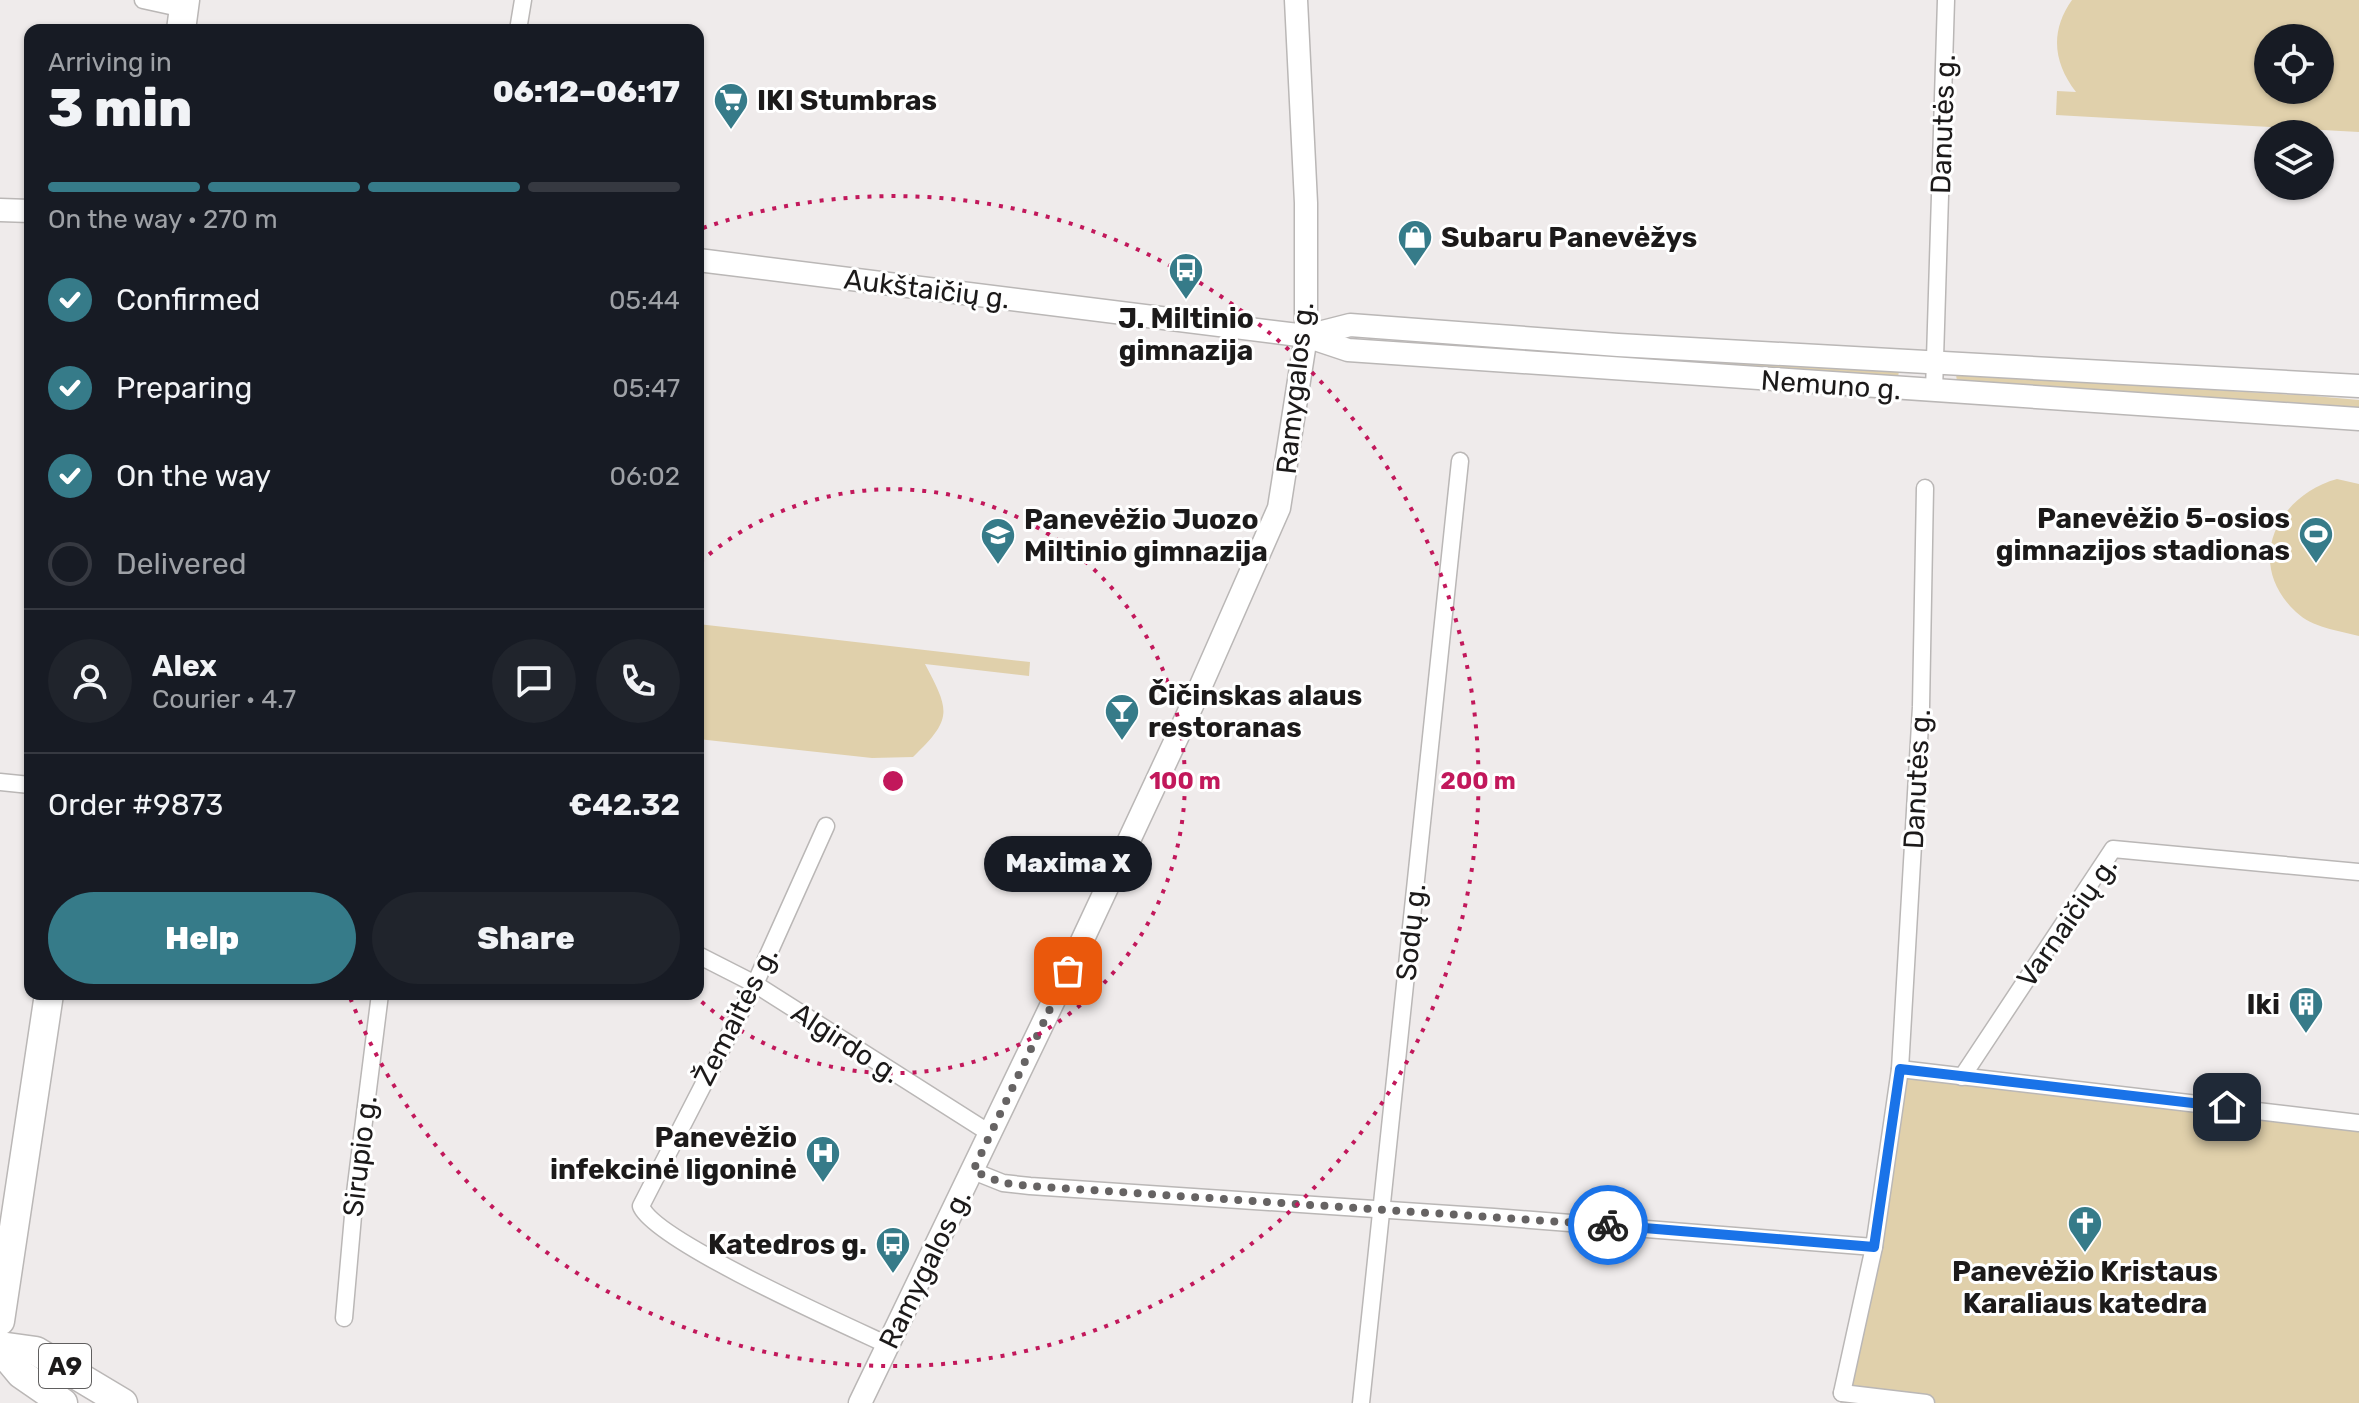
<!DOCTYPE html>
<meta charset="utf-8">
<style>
:root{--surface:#171b24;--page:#20242c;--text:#f1f3f6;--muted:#9ea1a6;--line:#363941;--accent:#367b89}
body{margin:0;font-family:Rubik,sans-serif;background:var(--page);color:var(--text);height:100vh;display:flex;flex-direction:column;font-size:30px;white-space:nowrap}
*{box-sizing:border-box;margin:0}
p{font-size:26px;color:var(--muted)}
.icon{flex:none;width:44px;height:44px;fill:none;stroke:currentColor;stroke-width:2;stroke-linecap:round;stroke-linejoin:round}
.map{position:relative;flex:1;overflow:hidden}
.sheet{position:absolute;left:24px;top:24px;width:680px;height:976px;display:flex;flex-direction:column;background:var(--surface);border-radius:16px;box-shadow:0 2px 6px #0004}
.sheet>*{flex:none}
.controls{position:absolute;left:2254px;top:24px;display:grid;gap:16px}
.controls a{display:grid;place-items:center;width:80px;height:80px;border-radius:50%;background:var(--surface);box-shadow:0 2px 6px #0004;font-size:40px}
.pin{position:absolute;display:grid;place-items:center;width:68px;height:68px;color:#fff;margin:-34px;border-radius:16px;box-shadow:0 4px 12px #0006}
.courier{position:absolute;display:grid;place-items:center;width:80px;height:80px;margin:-40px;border:6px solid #1a73e8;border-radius:50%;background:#fff;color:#222;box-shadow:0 2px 10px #0007}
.bubble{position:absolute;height:56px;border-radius:28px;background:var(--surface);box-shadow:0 2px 6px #0004;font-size:26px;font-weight:800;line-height:56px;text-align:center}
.summary em{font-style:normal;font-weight:800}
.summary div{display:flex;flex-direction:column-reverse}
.summary{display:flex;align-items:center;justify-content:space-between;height:136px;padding:0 24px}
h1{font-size:52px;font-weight:800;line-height:60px}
.bar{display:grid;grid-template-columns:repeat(4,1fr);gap:12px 8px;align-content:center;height:96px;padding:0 24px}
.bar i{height:10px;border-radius:6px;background:var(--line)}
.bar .current{background:var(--accent)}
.bar p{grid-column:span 4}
.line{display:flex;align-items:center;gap:20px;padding:0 24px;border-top:2px solid var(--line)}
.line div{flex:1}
.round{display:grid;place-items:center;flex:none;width:84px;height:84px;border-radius:42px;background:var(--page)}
ol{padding:0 24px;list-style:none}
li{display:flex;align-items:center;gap:24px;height:88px}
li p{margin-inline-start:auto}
li .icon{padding:8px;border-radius:50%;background:var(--accent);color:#fff;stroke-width:4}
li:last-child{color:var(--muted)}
li i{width:44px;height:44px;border:4px solid var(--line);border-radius:50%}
.cta{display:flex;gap:16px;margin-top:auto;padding:16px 24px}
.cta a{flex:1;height:92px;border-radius:48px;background:var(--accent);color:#fff;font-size:32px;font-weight:800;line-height:92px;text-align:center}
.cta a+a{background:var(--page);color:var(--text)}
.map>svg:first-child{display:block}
.green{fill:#e0d0ab;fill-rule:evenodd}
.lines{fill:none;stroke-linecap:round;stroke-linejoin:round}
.street-casing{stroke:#bab7b6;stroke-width:19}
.secondary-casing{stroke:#bab7b6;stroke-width:25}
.highway-casing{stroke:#bab7b6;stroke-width:31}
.street{stroke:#fff;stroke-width:16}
.secondary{stroke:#fff;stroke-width:22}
.highway{stroke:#fff;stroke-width:28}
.done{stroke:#666363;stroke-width:8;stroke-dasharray:0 14.4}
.route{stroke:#1a73e8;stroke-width:10}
.ring{fill:none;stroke:#c2185b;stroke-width:4;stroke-dasharray:4 8}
.labels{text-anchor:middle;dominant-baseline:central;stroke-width:6;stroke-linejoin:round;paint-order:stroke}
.shield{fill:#fff;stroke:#605f5f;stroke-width:2}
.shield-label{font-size:26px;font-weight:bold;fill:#1c1a1a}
.poi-label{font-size:28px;font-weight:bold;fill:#1c1a1a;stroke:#fff;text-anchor:start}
.street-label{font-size:28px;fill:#1c1a1a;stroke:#fff}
.centre{fill:#c2185b;stroke:#fff;stroke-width:4}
.ring-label{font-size:24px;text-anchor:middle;font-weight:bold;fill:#c2185b;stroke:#fff;stroke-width:6;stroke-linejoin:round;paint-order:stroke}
</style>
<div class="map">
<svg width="2359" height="1403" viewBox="0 0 2359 1403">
<rect width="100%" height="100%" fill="#efebeb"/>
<g class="green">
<path d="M2072,0H2359V132L2056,115L2057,91L2076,92C2053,62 2050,31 2072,0ZM2268,38H2320V90H2268Z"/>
<polygon points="1351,339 1899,370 1898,378 1351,347"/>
<polygon points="1956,374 2314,396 2359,400 2359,408 1957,382"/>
<path d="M2337,479L2359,484V636C2337,630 2313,628 2296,612C2244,564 2276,496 2337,479Z"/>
<path d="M698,624L1030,662L1029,676L925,664C949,710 954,718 913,757L872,758L698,739Z"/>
<polygon points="1900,1069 2359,1123 2359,1403 1926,1403 1842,1393"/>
</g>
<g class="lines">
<g class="street-casing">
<g id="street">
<polyline points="143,0 184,9"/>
<polyline points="518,30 523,0"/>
<polyline points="1934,391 1946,0"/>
<polyline points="0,782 30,785"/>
<path d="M826,826L755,984L641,1206C653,1240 847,1326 888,1345"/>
<polyline points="698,955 755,984 991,1134"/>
<polyline points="1900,1069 2359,1123"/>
<polyline points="1962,1077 2113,849 2359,872"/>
<polyline points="973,1171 1003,1183 1030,1186 1494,1217 1874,1247"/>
<polyline points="344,1318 355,1193 380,994"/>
<polyline points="1842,1393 1874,1247 1900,1069 1921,707 1925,488"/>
<polyline points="1842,1393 1926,1403"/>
<polyline points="1361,1403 1460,461"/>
</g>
</g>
<g class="secondary-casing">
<g id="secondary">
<polyline points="0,210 30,211"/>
<polyline points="698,260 1306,336 1348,350 2359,419"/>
<polyline points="1307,336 1350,325 1618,345 2359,386"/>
<polyline points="860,1403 1068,971 1195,699 1279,508 1306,336 1306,203 1296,0"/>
</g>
</g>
<g class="highway-casing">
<g id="highway">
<polyline points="181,30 185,0"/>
<polyline points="0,1321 49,994"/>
<polyline points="0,1346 36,1351 123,1403"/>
<polyline points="0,1349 21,1374 63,1403"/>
</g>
</g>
<use href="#street" class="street"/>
<use href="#secondary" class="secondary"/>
<use href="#highway" class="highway"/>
</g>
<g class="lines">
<polyline class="done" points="1068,971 973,1171 1003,1183 1030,1186 1608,1225"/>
<polyline class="route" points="1608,1225 1874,1247 1900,1069 2227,1107"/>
</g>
<g class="ring">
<path d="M700 562A292 292 0 1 1 694 995"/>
<path d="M703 228A585 585 0 1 1 349 995"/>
</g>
<defs>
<g id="supermarket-pin" transform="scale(1.8)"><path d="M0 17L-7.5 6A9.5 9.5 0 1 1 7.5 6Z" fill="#367b89" stroke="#fff"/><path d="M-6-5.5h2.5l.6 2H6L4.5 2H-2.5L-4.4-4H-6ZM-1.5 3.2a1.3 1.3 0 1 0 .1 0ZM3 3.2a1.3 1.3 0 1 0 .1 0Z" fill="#fff"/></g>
<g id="shop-pin" transform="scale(1.8)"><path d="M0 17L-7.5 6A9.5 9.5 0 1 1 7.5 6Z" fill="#367b89" stroke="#fff"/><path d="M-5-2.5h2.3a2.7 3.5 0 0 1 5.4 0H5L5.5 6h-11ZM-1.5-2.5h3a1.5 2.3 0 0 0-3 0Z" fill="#fff"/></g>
<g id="bus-pin" transform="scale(1.8)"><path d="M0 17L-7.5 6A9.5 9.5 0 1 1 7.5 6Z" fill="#367b89" stroke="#fff"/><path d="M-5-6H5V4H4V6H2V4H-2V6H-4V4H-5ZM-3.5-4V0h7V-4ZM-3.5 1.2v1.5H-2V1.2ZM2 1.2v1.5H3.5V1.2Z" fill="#fff"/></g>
<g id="stadium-pin" transform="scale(1.8)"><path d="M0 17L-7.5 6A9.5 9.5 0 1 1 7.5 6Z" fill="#367b89" stroke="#fff"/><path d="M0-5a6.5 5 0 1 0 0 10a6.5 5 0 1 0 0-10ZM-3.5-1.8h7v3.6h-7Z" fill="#fff"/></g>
<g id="school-pin" transform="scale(1.8)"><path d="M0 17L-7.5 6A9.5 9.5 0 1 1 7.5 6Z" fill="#367b89" stroke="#fff"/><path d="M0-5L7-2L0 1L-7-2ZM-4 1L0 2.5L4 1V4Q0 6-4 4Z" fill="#fff"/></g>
<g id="bar-pin" transform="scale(1.8)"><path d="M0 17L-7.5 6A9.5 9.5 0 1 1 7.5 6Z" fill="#367b89" stroke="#fff"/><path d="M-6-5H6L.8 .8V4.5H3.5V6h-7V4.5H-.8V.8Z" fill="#fff"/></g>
<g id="building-pin" transform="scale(1.8)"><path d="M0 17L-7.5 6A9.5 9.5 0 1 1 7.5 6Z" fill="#367b89" stroke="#fff"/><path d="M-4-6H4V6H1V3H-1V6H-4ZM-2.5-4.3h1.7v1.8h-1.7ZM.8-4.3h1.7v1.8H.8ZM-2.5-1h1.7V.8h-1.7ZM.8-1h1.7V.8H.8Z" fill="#fff"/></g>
<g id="hospital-pin" transform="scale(1.8)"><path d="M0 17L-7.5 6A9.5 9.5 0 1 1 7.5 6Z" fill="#367b89" stroke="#fff"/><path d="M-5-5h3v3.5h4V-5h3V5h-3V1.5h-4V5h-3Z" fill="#fff"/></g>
<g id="church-pin" transform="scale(1.8)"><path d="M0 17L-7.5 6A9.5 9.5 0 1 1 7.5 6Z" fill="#367b89" stroke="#fff"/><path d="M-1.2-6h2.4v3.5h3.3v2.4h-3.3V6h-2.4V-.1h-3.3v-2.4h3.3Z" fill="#fff"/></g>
</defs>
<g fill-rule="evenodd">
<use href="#supermarket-pin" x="731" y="100"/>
<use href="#shop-pin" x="1415" y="237"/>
<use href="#bus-pin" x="1186" y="270"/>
<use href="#stadium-pin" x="2316" y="534"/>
<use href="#school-pin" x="998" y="535"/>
<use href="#bar-pin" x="1122" y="711"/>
<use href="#building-pin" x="2306" y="1004"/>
<use href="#hospital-pin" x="823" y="1153"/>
<use href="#church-pin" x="2085" y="1223"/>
<use href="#bus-pin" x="893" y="1244"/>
</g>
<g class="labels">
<rect class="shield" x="39" y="1344" width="52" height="44" rx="6"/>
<g class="shield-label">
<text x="65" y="1366">A9</text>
</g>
<g class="poi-label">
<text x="757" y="100">IKI Stumbras</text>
<text x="1441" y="237">Subaru Panevėžys</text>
<text x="1186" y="318" text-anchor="middle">J. Miltinio<tspan x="1186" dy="32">gimnazija</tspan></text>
<text x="2290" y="518" text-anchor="end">Panevėžio 5-osios<tspan x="2290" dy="32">gimnazijos stadionas</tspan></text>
<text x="1024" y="519">Panevėžio Juozo<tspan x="1024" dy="32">Miltinio gimnazija</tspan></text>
<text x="1148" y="695">Čičinskas alaus<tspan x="1148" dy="32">restoranas</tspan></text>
<text x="2280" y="1004" text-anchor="end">Iki</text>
<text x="797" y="1137" text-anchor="end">Panevėžio<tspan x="797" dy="32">infekcinė ligoninė</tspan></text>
<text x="867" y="1244" text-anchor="end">Katedros g.</text>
<text x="2085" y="1271" text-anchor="middle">Panevėžio Kristaus<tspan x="2085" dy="32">Karaliaus katedra</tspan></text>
</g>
<g class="street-label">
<text transform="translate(1943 124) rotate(-88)">Danutės g.</text>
<text transform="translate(927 289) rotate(7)">Aukštaičių g.</text>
<text transform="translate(1831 385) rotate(4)">Nemuno g.</text>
<text transform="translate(1295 388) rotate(-84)">Ramygalos g.</text>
<text transform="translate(1917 779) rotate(-87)">Danutės g.</text>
<text transform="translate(2067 922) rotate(-55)">Varnaičių g.</text>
<text transform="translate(1411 932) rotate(-84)">Sodų g.</text>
<text transform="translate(736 1016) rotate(-63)">Žemaitės g.</text>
<text transform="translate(846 1043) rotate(33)">Algirdo g.</text>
<text transform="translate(360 1156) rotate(-83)">Sirupio g.</text>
<text transform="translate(925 1269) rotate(-64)">Ramygalos g.</text>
</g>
</g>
<circle cx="893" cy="781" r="12" class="centre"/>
<g class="ring-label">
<text x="1185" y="789">100 m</text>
<text x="1478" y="789">200 m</text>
</g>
</svg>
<div class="controls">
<a><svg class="icon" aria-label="locate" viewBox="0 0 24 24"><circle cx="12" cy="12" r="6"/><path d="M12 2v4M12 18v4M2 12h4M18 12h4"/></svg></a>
<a><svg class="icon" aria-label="layers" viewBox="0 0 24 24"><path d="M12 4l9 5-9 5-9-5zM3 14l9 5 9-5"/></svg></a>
</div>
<div class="pin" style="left:1068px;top:971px;background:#ea580c"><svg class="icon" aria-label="bag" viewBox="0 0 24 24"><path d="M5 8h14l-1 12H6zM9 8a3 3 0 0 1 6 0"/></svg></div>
<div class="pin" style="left:2227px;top:1107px;background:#1f2937"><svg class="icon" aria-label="home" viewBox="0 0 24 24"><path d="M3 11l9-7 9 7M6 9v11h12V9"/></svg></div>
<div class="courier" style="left:1608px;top:1225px"><svg class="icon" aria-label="bike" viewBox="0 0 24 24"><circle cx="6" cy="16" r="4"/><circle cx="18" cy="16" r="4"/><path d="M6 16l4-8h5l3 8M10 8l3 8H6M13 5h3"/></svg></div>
<div class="bubble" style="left:984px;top:836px;width:168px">Maxima X</div>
<section class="sheet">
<div class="summary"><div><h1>3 min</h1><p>Arriving in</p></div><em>06:12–06:17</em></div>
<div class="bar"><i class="current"></i><i class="current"></i><i class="current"></i><i></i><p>On the way · 270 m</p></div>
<ol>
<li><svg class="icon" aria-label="check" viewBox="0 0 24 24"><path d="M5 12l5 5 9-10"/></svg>Confirmed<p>05:44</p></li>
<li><svg class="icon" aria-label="check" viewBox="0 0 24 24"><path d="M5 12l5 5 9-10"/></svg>Preparing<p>05:47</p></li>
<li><svg class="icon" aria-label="check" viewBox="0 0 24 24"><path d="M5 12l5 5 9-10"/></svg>On the way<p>06:02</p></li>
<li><i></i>Delivered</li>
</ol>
<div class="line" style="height:144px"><a class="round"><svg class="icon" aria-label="person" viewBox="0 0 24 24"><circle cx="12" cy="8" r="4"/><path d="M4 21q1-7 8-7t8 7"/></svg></a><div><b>Alex</b><p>Courier · 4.7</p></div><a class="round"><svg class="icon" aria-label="chat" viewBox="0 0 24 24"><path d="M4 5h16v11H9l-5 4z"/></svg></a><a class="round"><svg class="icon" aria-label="phone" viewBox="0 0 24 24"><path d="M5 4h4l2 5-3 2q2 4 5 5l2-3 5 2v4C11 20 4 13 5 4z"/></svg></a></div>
<div class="line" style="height:104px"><div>Order #9873</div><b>€42.32</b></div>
<div class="cta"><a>Help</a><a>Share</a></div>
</section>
</div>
